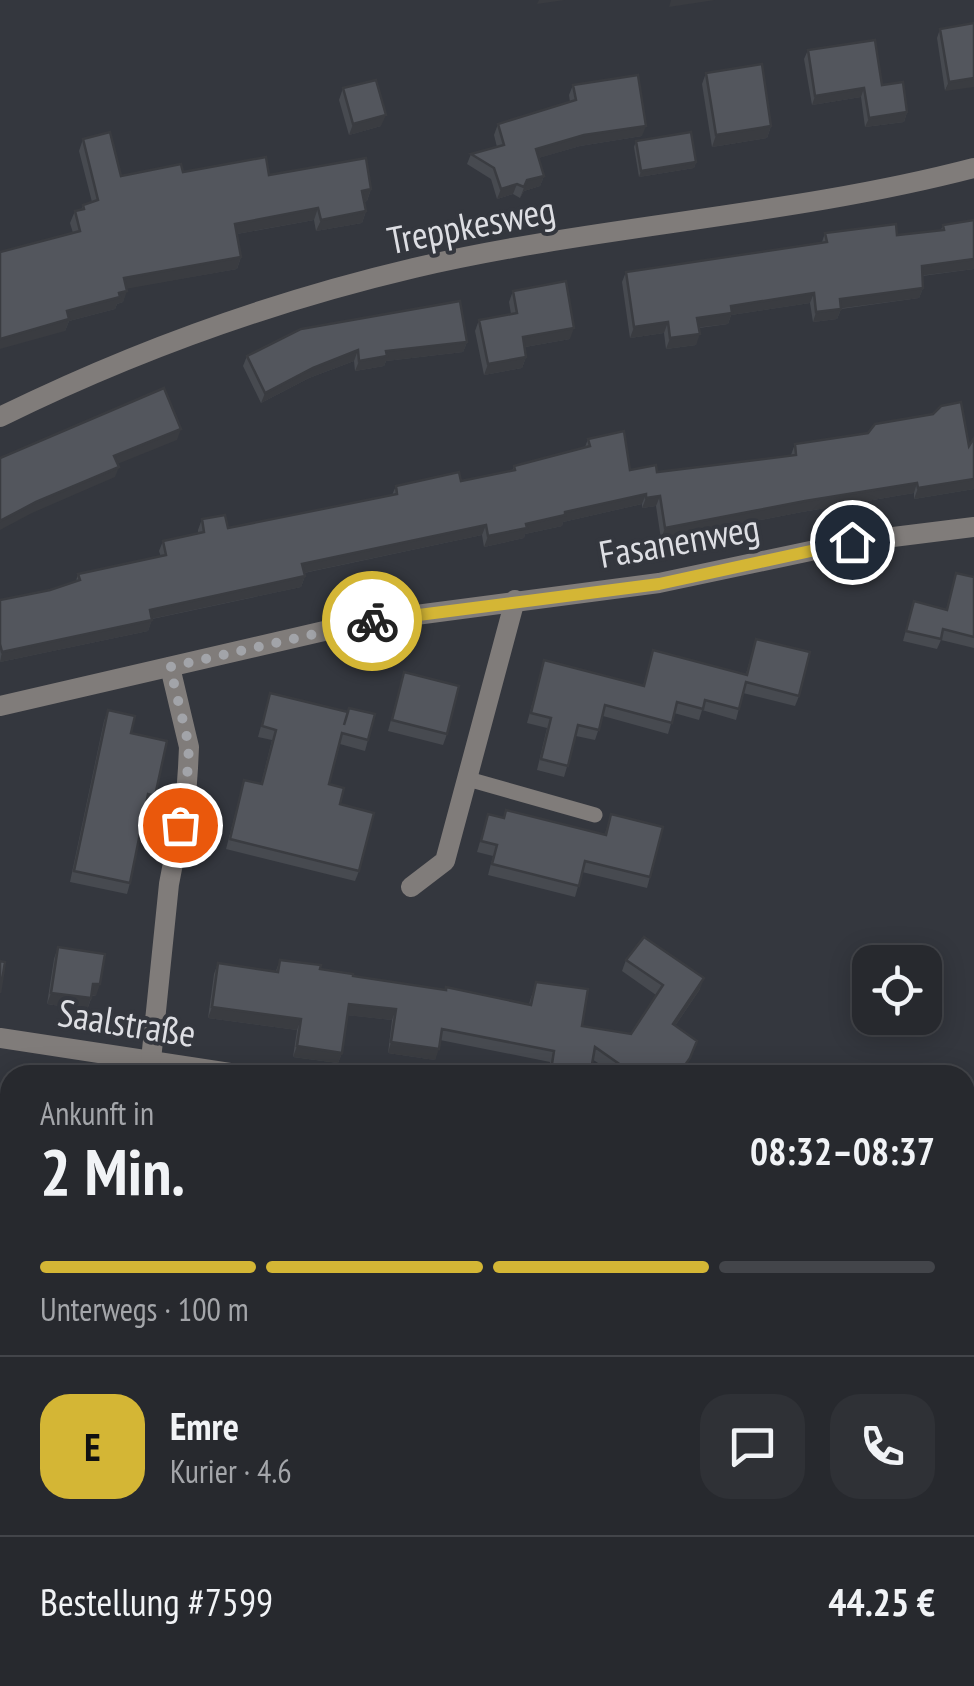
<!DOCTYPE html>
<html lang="de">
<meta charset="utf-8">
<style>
:root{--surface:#27292e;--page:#2f3136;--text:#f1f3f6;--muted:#a4a6aa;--line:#43454a;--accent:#d4b635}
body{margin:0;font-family:"PT Sans Narrow",sans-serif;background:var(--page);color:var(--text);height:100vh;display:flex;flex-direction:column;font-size:38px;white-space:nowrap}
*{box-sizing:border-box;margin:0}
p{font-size:32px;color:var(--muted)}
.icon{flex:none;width:55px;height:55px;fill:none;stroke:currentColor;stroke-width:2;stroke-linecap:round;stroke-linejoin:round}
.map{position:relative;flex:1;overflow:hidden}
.panel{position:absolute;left:0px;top:1065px;width:975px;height:622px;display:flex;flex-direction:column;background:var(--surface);border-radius:30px 30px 0 0;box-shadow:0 5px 25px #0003,0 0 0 2px var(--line)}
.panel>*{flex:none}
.controls{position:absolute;left:852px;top:945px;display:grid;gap:20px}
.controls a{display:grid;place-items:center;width:90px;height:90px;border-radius:20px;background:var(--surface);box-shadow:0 5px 25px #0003,0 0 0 2px var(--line);font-size:50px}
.pin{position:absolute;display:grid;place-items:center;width:85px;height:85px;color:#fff;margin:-42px;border:5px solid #fff;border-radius:50%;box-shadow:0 2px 10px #0007}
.courier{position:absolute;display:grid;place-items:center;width:100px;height:100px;margin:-50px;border:8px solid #d4b635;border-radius:50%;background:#fff;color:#222;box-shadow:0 2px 12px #0007}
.overview em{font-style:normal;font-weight:700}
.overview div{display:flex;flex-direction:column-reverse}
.overview{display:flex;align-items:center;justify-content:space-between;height:170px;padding:0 40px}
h1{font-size:65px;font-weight:700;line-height:75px}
.bar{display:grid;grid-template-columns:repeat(4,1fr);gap:15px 10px;align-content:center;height:120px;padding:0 40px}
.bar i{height:12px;border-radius:8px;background:var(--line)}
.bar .active{background:var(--accent)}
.bar p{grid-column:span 4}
.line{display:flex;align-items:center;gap:25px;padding:0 40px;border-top:2px solid var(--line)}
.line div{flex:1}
.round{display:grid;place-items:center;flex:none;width:105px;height:105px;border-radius:30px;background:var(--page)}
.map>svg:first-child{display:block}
.green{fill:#43542e}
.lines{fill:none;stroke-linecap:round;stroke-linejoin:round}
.path{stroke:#6e7076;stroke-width:5;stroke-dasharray:5 5;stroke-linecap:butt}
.service{stroke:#807c7a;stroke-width:15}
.minor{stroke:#807c7a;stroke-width:20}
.tertiary{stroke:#807c7a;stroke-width:20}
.wall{fill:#474a50}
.shaded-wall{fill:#3a3c41}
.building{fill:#53565d;stroke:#3a3c41;stroke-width:2.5}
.done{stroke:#a2a4a9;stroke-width:10;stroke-dasharray:0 18}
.route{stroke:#d4b635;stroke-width:12}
.labels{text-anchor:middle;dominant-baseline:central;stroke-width:8;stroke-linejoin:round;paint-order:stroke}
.street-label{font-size:38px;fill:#dddee3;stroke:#34373e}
</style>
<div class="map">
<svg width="974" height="1686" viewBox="0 0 974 1686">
<rect width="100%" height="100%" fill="#34373e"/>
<polygon class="green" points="965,1599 974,1606 974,1686 540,1686 544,1678 965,1678"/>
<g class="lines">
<polyline class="path" points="714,1686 752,1678"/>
<polyline class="service" points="468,779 595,815"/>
<g class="minor">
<polyline points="0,706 363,622 659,583 853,542 974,527"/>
<polyline points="411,887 445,861 515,600"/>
<polyline points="0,1038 243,1075"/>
<polyline points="151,1060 169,884 186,796 188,768 189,747 170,667"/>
<polyline points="965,1506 974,1500"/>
<polyline points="965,1599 974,1606"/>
</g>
<g class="tertiary">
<path d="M0,417C132,352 270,302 414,268C598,225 790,216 974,168"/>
<polyline points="540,1686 544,1678"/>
</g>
</g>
<g class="wall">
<polygon points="974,23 945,91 937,38 940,29"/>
<polygon points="808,50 907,112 904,122 865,127 861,97 812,105 804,59"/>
<polygon points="706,73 771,126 767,138 712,147 702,84"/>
<polygon points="573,85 642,136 580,146 538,158 544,176 540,186 524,191 520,198 513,194 497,199 491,179 467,164 471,154 497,147 494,135 498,124 570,102 569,95"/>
<polygon points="343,88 381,126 349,135 339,100"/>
<polygon points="83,139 121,176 183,172 269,175 371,189 367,201 364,202 366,211 362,223 316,231 314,220 237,234 241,257 237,269 127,288 123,302 117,304 115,309 69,321 65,331 73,233 70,223 75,211 81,210 83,205 92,202 79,151"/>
<polygon points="636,141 696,162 694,168 639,177 634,147"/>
<polygon points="974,220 974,269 922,276 923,288 919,298 841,309 837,319 813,322 810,303 731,315 728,324 699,328 696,345 666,349 664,333 630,338 622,282 626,272 822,242 825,233 897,235 941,230 943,225"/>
<polygon points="513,291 570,339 525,347 526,357 522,368 484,375 475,331 479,320 511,314 509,302"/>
<polygon points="467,342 463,352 386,361 384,366 355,371 354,361 309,378 261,403 243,366 247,356"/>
<polygon points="588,439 630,470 657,472 791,455 795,444 974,489 914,499 914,493 802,512 661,539 656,506 642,508 642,504 563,522 562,526 525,534 524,538 484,547 482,535 304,573 305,576 301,587 152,619 148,631 0,662 0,600 50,590 76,581 78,574 161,557 159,551 163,541 198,533 198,530 202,519 228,528 392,495 396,486 461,481 512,471 514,466 585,447"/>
<polygon points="956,573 974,577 974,648 941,640 937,649 903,641 914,601 946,610"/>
<polygon points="756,639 799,696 795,706 743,693 736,720 702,710 699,720 674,713 668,734 603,716 595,740 576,736 564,777 537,770 547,728 527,723 544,660 643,686 653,650 746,674"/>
<polygon points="404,672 447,734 443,745 388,731"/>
<polygon points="270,693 368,740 365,751 340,744 329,784 340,804 359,871 355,881 226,849 244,780 261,784 272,740 258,737"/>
<polygon points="108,710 131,733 155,796 151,806 146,805 130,883 127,894 70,882 104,721"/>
<polygon points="488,814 503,818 605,834 611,814 650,877 647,888 582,872 575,897 488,875 493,856 477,852"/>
<polygon points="58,947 96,996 92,996 87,1010 47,1004 54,959"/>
<polygon points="280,960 353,976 529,1004 536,982 582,1026 631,1034 656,995 622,971 626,960 700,989 675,1026 686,1069 682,1075 616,1075 592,1059 589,1075 548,1075 550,1062 440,1040 435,1060 388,1053 392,1020 347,1015 342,1053 338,1063 293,1057 297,1030 208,1018 214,974 218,963 276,971"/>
</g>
<g class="shaded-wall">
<polygon points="539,0 565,0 537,4"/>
<polygon points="671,0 715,0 669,7"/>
<polygon points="974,78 974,87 945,91 949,82"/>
<polygon points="864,88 861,97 812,105 815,96"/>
<polygon points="907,112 904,122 865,127 869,118"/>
<polygon points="386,115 381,126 349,135 353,124"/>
<polygon points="646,126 642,136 580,146 532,160 536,149 584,135"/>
<polygon points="771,126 767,138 712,147 716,135"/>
<polygon points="696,162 694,168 639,177 641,171"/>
<polygon points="544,176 540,186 524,191 520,198 527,180"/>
<polygon points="517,184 513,194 497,199 501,189"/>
<polygon points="371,189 367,201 358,203 362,191"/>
<polygon points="318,208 314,220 231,235 235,224"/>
<polygon points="366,211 362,223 316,231 321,220"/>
<polygon points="241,257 237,269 120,290 124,278"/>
<polygon points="974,259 974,269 918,276 922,266"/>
<polygon points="923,288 919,298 836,309 841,309 837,319 813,322 816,312 840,299"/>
<polygon points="127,291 123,302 117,304 115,309 69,321 65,331 0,349 0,339 67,311"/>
<polygon points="814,293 810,303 731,315 728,324 694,328 697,318 731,306"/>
<polygon points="668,322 664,333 630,338 634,327"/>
<polygon points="574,328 570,339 519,348 523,337"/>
<polygon points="700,334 696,345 666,349 670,338"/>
<polygon points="467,342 463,352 386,361 384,366 355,371 359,361 386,351"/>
<polygon points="358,350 354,361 309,378 261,403 265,393 313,368"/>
<polygon points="526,357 522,368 484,375 488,364"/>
<polygon points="181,429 177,440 110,467 114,456"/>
<polygon points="119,467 115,477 32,513 0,530 0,521 36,502"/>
<polygon points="974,479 974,489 914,499 918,488"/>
<polygon points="917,483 914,493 802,512 661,539 665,528 805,501"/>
<polygon points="646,494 642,504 563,522 562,526 525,534 524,538 484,547 488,536 565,512"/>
<polygon points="660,496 656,506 642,508 646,498"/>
<polygon points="486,525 482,535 298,574 302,564"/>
<polygon points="305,576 301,587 146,620 150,610"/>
<polygon points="152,620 148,631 0,662 2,652"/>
<polygon points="704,978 700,989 669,1035 673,1024"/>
<polygon points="93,984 100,984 96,996 89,995"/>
<polygon points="51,993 91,998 87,1010 47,1004"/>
<polygon points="349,1004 396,1009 392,1020 345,1015"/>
<polygon points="212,1007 301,1019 297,1030 208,1018"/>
<polygon points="391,1042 439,1049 435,1060 388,1053"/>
<polygon points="297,1046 342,1053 338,1063 293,1057"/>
<polygon points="10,1166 10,1172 0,1186 0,1180"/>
<polygon points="974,1437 974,1446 965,1451 965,1442"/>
</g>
<g class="building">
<polygon points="974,23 974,78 949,82 940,29"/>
<polygon points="875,40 882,85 903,82 907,112 869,118 864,88 815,96 808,50"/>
<polygon points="762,64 771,126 716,135 706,73"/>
<polygon points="638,75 646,126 584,135 536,149 544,176 527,180 524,187 517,184 501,189 494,168 471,154 504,145 498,124 576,100 573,85"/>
<polygon points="376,80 386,115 353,124 343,88"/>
<polygon points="110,132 121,176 181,164 183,172 266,157 269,175 366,158 371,189 362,191 366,211 321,220 318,208 235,224 241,257 124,278 127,291 119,293 120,297 67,311 69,319 0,339 0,252 80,231 75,211 84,209 83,205 98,200 83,139"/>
<polygon points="691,132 696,162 641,171 636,141"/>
<polygon points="974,220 974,259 922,266 923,288 840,299 841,309 816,312 814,293 731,306 732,313 697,318 700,334 670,338 668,322 634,327 626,272 827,242 825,233 896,224 897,235 944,230 943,225"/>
<polygon points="566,281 574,328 523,337 526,357 488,364 479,320 517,313 513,291"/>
<polygon points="460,301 467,342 386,351 387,356 359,361 358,350 313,368 265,393 247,356 301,329"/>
<polygon points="164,388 181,429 114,456 119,467 36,502 0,521 0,458"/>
<polygon points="961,402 969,446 974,438 974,479 918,488 917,483 805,501 665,528 660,496 646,498 646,494 565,512 565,515 526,524 527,528 488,536 486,525 302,564 305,576 150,610 152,620 2,652 0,644 0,600 50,590 80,580 78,574 166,555 163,541 204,532 202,519 225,515 228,528 397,494 396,486 459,472 461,481 515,470 514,466 590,446 588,439 624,431 630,470 656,465 657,472 796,455 795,444 868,433 875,424 933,414 941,406"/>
<polygon points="956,573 974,577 974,637 943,629 941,639 906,631 914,601 947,610"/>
<polygon points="756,639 810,652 799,696 746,682 739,709 705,700 703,709 677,702 672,723 605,705 599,730 578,725 568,766 541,759 551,718 531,713 544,660 644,686 653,650 747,675"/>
<polygon points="404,672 459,686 447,734 392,720"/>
<polygon points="270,693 348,712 344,725 349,708 375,714 368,740 342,733 329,784 344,788 340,804 374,813 359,871 230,839 244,780 262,784 276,730 262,726"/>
<polygon points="108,710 135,716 131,733 167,741 155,796 148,794 130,883 74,871"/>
<polygon points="506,810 606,835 611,814 663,827 650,877 585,861 579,886 492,864 497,845 481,841 488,814 504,818"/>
<polygon points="644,937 704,978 673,1024 697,1041 690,1058 678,1075 635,1075 595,1047 591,1070 552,1064 554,1051 442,1029 439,1049 391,1042 396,1009 349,1004 342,1053 297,1046 301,1019 212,1007 218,963 278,972 280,960 321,965 320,969 353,974 353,976 446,990 446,987 531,1005 536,982 588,989 582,1026 631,1034 663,985 626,960"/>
<polygon points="58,947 105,954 100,984 93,984 91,998 51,993"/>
<polygon points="0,961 5,962 0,993"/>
<polygon points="0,1149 10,1157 10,1166 0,1180"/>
<polygon points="965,1365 974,1383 974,1437 965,1442"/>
<polygon points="385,1678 443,1678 439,1686 381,1686"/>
</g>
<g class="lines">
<polyline class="done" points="180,825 186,796 189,746 170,667 372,621"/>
<polyline class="route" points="372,621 659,584 852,542"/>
</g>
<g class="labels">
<g class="street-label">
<text transform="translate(471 224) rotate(-11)">Treppkesweg</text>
<text transform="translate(679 540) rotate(-10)">Fasanenweg</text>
<text transform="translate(127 1022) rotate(9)">Saalstraße</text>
</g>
</g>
</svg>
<div class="controls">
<a><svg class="icon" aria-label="locate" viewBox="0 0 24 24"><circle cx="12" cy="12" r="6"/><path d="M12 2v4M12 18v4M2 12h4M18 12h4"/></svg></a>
</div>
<div class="pin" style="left:180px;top:825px;background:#ea580c"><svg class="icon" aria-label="bag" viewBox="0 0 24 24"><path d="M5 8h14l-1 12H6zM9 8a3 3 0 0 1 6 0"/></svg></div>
<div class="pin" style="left:852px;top:542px;background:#1f2937"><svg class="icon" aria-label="home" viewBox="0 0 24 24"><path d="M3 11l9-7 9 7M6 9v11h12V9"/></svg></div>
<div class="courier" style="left:372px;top:621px"><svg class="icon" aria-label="bike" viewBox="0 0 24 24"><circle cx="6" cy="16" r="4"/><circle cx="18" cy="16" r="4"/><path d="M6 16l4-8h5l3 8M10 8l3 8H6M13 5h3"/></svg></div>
<section class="panel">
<div class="overview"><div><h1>2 Min.</h1><p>Ankunft in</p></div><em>08:32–08:37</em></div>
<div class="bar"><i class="active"></i><i class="active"></i><i class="active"></i><i></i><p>Unterwegs · 100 m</p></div>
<div class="line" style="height:180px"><b class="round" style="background:var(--accent);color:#111">E</b><div><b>Emre</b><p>Kurier · 4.6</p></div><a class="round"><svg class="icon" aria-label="chat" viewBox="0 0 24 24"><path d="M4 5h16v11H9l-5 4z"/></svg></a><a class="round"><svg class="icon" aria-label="phone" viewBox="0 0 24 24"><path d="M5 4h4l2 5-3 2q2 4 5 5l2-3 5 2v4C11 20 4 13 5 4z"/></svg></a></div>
<div class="line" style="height:130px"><div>Bestellung #7599</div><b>44.25 €</b></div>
</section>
</div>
